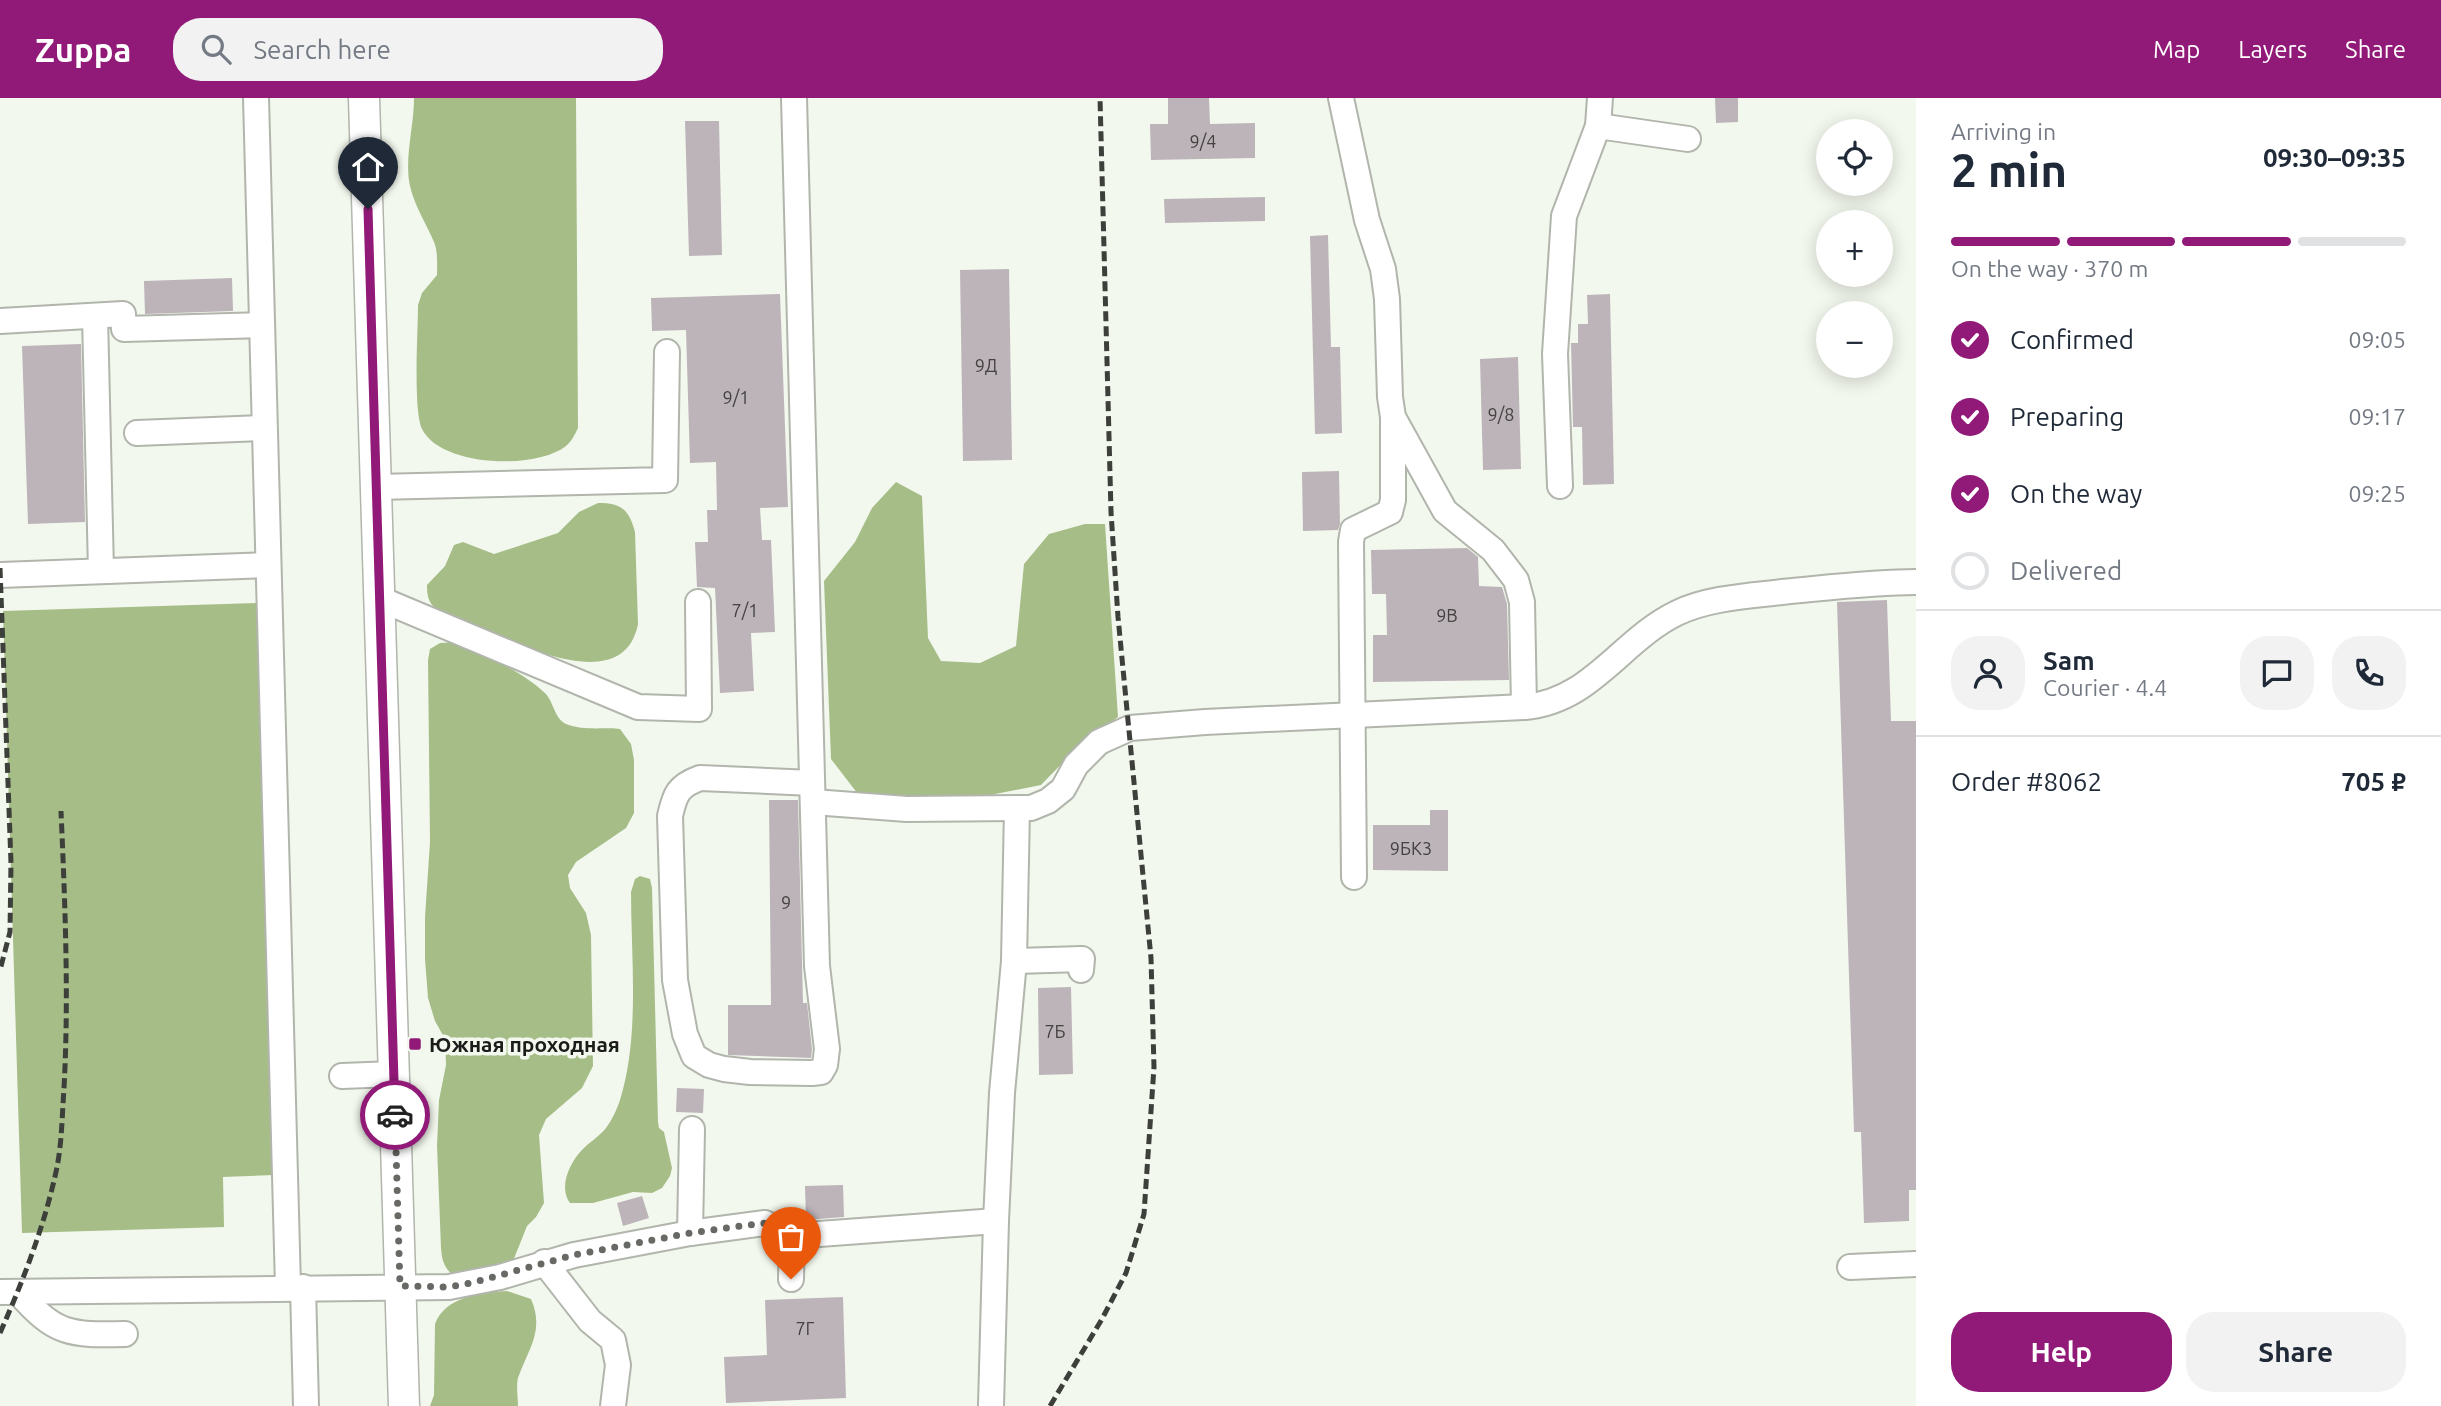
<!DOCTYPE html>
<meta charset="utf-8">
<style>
:root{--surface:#fff;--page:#f2f2f3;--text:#1f2937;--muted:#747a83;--line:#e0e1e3;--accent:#911977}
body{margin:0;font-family:Ubuntu,sans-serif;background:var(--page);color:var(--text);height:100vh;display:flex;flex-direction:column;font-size:26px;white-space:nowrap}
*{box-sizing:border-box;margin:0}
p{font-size:23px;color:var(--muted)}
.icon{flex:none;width:38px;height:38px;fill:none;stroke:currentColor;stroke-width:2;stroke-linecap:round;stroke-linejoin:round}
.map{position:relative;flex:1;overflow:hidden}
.sheet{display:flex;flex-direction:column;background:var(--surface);width:525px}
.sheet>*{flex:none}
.tools{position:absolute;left:1816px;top:21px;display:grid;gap:14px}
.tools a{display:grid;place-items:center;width:77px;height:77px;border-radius:50%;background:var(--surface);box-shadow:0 4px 18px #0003;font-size:35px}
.pin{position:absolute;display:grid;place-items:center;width:60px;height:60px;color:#fff;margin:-72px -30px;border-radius:50% 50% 50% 0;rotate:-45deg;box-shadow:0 0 7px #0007}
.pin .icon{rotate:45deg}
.courier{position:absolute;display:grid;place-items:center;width:70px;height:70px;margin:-35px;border:5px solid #911977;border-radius:50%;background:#fff;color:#222;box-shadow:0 2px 9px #0007}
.headline em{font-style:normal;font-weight:700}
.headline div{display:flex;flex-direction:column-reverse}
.headline{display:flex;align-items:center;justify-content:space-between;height:119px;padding:0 35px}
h1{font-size:46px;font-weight:700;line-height:52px}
.bar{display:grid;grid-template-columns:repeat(4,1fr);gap:10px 7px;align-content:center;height:84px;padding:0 35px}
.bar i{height:9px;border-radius:5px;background:var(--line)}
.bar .current{background:var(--accent)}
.bar p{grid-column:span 4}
.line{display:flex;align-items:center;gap:18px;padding:0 35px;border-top:2px solid var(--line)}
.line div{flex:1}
.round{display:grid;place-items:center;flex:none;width:74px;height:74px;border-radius:28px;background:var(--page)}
ol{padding:0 35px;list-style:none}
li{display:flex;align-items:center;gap:21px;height:77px}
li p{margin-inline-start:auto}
li .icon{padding:7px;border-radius:50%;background:var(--accent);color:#fff;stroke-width:4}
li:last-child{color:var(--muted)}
li i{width:38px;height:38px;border:4px solid var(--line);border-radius:50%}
.primary-button{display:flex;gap:14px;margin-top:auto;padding:14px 35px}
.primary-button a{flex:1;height:80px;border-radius:28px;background:var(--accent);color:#fff;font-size:28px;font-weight:700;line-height:80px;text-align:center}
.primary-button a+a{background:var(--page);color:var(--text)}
header{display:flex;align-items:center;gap:42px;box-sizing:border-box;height:98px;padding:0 35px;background:var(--accent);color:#fff}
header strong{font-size:33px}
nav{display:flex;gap:38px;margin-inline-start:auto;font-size:24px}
.search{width:490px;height:63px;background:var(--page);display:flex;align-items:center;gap:18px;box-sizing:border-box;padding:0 24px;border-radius:28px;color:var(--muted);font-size:26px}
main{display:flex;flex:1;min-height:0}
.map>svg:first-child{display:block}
.forest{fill:#a6bd88}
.building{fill:#bdb4ba}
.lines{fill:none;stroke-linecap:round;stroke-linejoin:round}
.minor-casing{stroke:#b1b5ac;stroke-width:28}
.major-casing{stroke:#b1b5ac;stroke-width:33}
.minor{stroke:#fff;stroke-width:24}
.major{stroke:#fff;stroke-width:30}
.rail{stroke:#3d3f3b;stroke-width:5;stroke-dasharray:10 5;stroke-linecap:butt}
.done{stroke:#676964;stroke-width:7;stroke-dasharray:0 12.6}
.route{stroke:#911977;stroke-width:9}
.poi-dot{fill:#911977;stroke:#f3f8ee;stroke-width:2.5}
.labels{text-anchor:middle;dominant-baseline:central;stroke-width:7;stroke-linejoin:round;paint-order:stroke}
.number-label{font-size:18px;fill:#444241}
.poi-label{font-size:21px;font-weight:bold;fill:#1b1c19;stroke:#f3f8ee;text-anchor:start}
</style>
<header>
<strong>Zuppa</strong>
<div class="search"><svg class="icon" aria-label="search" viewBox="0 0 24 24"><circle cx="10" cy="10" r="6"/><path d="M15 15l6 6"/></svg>Search here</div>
<nav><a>Map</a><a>Layers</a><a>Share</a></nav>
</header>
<main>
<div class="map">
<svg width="1916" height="1308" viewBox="0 0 1916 1308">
<rect width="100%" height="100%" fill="#f3f8ee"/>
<g class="forest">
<path d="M414,0H576L578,330C575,336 572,343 566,348C536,372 441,369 422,331C413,312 418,233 418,207L422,195L437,177C437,167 438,153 434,144C426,125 415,109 410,88C404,61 414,29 414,0Z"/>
<polygon points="896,384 922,398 928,540 941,563 980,565 1016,548 1024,466 1049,436 1085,426 1105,426 1118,619 1079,648 1041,687 970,701 861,700 831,661 824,483 855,444 872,410"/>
<path d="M598,405C621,405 629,411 635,434L638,526C625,594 534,553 495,537C476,530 452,524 436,511C428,504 427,497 427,487L445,468L454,447L463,444L494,456L558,435L579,414Z"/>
<polygon points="257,505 274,1077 223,1079 224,1129 22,1135 3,513"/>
<path d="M455,544C485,558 521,572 545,595C554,604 554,620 566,626C583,633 602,629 620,631L631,646L634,662V715L626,730L576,764L568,777L570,790L586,815L591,837L593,968L582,990L546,1021L539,1037L544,1105L536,1119L527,1128L513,1163L455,1179C444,1170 442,1163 441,1150L437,1048L439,1002L446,967L445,941L435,923L428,900L425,861V819L430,744L428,562L430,551L440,545Z"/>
<path d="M640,778L650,781L652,790L658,1024L659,1030L664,1034L672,1070L670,1078L662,1090L652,1095L633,1094L593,1105H570C558,1089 570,1064 582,1052C589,1044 599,1039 606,1030C612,1022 617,1011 620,1002C640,938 631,861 631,794L635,781Z"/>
<path d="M507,1193L531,1201C545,1233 528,1251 518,1280C516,1288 518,1299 518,1308H430L434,1297L435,1226C445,1199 481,1194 507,1193Z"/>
</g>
<g class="building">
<polygon points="1168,0 1209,0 1210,26 1255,25 1255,60 1151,62 1150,26 1168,26"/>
<polygon points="1715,0 1738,0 1738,24 1716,25"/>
<polygon points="685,23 719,23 722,157 689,158"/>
<polygon points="1265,99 1265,123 1165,125 1164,101"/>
<polygon points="1328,137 1331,249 1340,249 1342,335 1315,336 1310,138"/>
<polygon points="1009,171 1012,362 963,363 960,172"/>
<polygon points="232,180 233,213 145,216 144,183"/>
<polygon points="780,196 788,409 760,410 762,442 771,442 775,534 751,535 754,593 720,595 715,490 697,489 695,444 708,444 707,412 717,412 716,364 690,365 686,232 652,233 651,200"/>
<polygon points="1610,196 1614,386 1583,387 1582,329 1573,329 1571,245 1578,245 1578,226 1588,226 1587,197"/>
<polygon points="81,246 85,424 28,426 22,248"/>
<polygon points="1518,259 1521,371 1483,372 1480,261"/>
<polygon points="1339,373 1340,426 1338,432 1303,433 1302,374"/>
<polygon points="1467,450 1478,459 1479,488 1502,489 1507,506 1509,582 1373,584 1373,537 1387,537 1386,496 1372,496 1371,452"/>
<polygon points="1887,502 1891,623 1916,623 1916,1092 1909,1092 1909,1123 1864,1125 1861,1034 1854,1034 1837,504"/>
<polygon points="769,702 798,702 803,905 807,905 812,951 811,960 728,957 728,907 771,907"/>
<polygon points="1430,712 1448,712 1448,773 1373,772 1373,727 1430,727"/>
<polygon points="1071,889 1073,976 1039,977 1038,890"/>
<polygon points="677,990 704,991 703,1015 676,1014"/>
<polygon points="843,1087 844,1119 806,1122 805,1088"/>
<polygon points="642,1098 649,1120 623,1128 617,1105"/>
<polygon points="843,1199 846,1300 726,1305 724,1259 767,1257 765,1202"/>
</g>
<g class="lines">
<g class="minor-casing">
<g id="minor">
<polyline points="256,0 288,1189"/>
<path d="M794,0L817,868L827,951L825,967L821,974L812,975L750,974L724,971L709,967L694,958L685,936L675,882L670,718C675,696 678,688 700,680L812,685"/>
<polyline points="1341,0 1367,122 1383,171 1387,201 1390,299 1393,319 1445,413 1493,452 1516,482 1522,504 1524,609"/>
<polyline points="1598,28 1688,41"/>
<polyline points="95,218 101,473"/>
<polyline points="0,223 123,216 124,231 262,227"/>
<polyline points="137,335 264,330"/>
<polyline points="1560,388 1555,256 1564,118 1598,28 1600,0"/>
<polyline points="377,389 665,382 667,254"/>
<polyline points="0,477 267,467"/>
<polyline points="380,501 638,609 699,611 698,504"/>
<path d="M813,704L907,711L1031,710L1048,703L1063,691L1076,667L1099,644L1130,630L1205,624L1524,609C1591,604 1621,542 1677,515C1708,500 1748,498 1782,494C1826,490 1872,484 1916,484"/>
<polyline points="1354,779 1351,444 1353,432 1390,414 1393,402 1393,321"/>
<polyline points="1014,863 1082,861 1081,872"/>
<polyline points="342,978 394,976"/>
<polyline points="690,1135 692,1031"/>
<polyline points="544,1164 590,1223 613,1242 618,1267 613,1308"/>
<polyline points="1850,1169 1916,1166"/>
<polyline points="791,1181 792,1138"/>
<polyline points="303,1189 306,1308"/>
<polyline points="0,1194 449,1189 500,1179 574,1157 690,1135 765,1125 792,1138 996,1123"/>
<path d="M18,1194C56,1237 69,1237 125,1236"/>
<polyline points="991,1308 996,1123 1002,995 1014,863 1017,711"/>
</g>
</g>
<g class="major-casing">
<polyline id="major" points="364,0 404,1308"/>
</g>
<use href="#minor" class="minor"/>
<use href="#major" class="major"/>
<g class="rail">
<polyline points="0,470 11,765 10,834 0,872"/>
<path d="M0,1235C23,1183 44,1129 56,1074C62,1047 62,1018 64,990C69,898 65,805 61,713"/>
<polyline points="1050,1308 1102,1221 1126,1175 1144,1116 1154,969 1151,860 1118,519 1111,414 1100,0"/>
</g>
</g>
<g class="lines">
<polyline class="done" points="395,1017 400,1188 449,1189 471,1185 574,1157 690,1135 740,1128 765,1125 792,1138 791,1181"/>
<polyline class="route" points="368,111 395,1017"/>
</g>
<rect class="poi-dot" x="408" y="939" width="14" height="14" rx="3.5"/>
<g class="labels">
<g class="number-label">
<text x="1203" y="43">9/4</text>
<text x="986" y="267">9Д</text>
<text x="736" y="299">9/1</text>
<text x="1501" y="316">9/8</text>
<text x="745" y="512">7/1</text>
<text x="1447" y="517">9В</text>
<text x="1411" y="750">9БК3</text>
<text x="786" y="804">9</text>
<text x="1055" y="933">7Б</text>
<text x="805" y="1230">7Г</text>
</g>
<g class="poi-label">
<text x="429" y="946">Южная проходная</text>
</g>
</g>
</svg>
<div class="tools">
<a><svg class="icon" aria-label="locate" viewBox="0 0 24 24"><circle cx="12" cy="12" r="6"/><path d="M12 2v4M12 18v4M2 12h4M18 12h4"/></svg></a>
<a>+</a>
<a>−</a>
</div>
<div class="pin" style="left:791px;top:1181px;background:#ea580c"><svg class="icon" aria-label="bag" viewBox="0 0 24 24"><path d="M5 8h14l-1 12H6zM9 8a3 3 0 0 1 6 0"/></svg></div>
<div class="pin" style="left:368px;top:111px;background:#1f2937"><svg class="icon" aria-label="home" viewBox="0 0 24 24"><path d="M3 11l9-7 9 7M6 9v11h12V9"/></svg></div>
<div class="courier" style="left:395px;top:1017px"><svg class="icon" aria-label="car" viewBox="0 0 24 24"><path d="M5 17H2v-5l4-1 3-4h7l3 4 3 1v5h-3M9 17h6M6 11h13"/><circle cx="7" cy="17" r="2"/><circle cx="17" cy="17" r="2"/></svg></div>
</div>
<section class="sheet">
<div class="headline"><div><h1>2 min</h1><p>Arriving in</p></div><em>09:30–09:35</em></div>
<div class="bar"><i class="current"></i><i class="current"></i><i class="current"></i><i></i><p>On the way · 370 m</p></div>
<ol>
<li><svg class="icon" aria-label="check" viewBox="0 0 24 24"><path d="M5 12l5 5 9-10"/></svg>Confirmed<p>09:05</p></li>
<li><svg class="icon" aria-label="check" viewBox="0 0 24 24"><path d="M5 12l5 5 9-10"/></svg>Preparing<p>09:17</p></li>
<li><svg class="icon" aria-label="check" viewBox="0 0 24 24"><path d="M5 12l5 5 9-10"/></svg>On the way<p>09:25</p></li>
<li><i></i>Delivered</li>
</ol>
<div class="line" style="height:126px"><a class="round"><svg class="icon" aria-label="person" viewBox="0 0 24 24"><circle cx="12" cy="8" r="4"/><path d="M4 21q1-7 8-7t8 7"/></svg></a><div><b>Sam</b><p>Courier · 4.4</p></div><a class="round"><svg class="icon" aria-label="chat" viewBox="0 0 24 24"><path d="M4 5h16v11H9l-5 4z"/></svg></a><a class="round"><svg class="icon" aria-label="phone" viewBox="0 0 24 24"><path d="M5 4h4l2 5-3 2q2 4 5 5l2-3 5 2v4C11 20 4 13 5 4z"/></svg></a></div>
<div class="line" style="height:91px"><div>Order #8062</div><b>705 ₽</b></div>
<div class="primary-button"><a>Help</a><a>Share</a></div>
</section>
</main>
